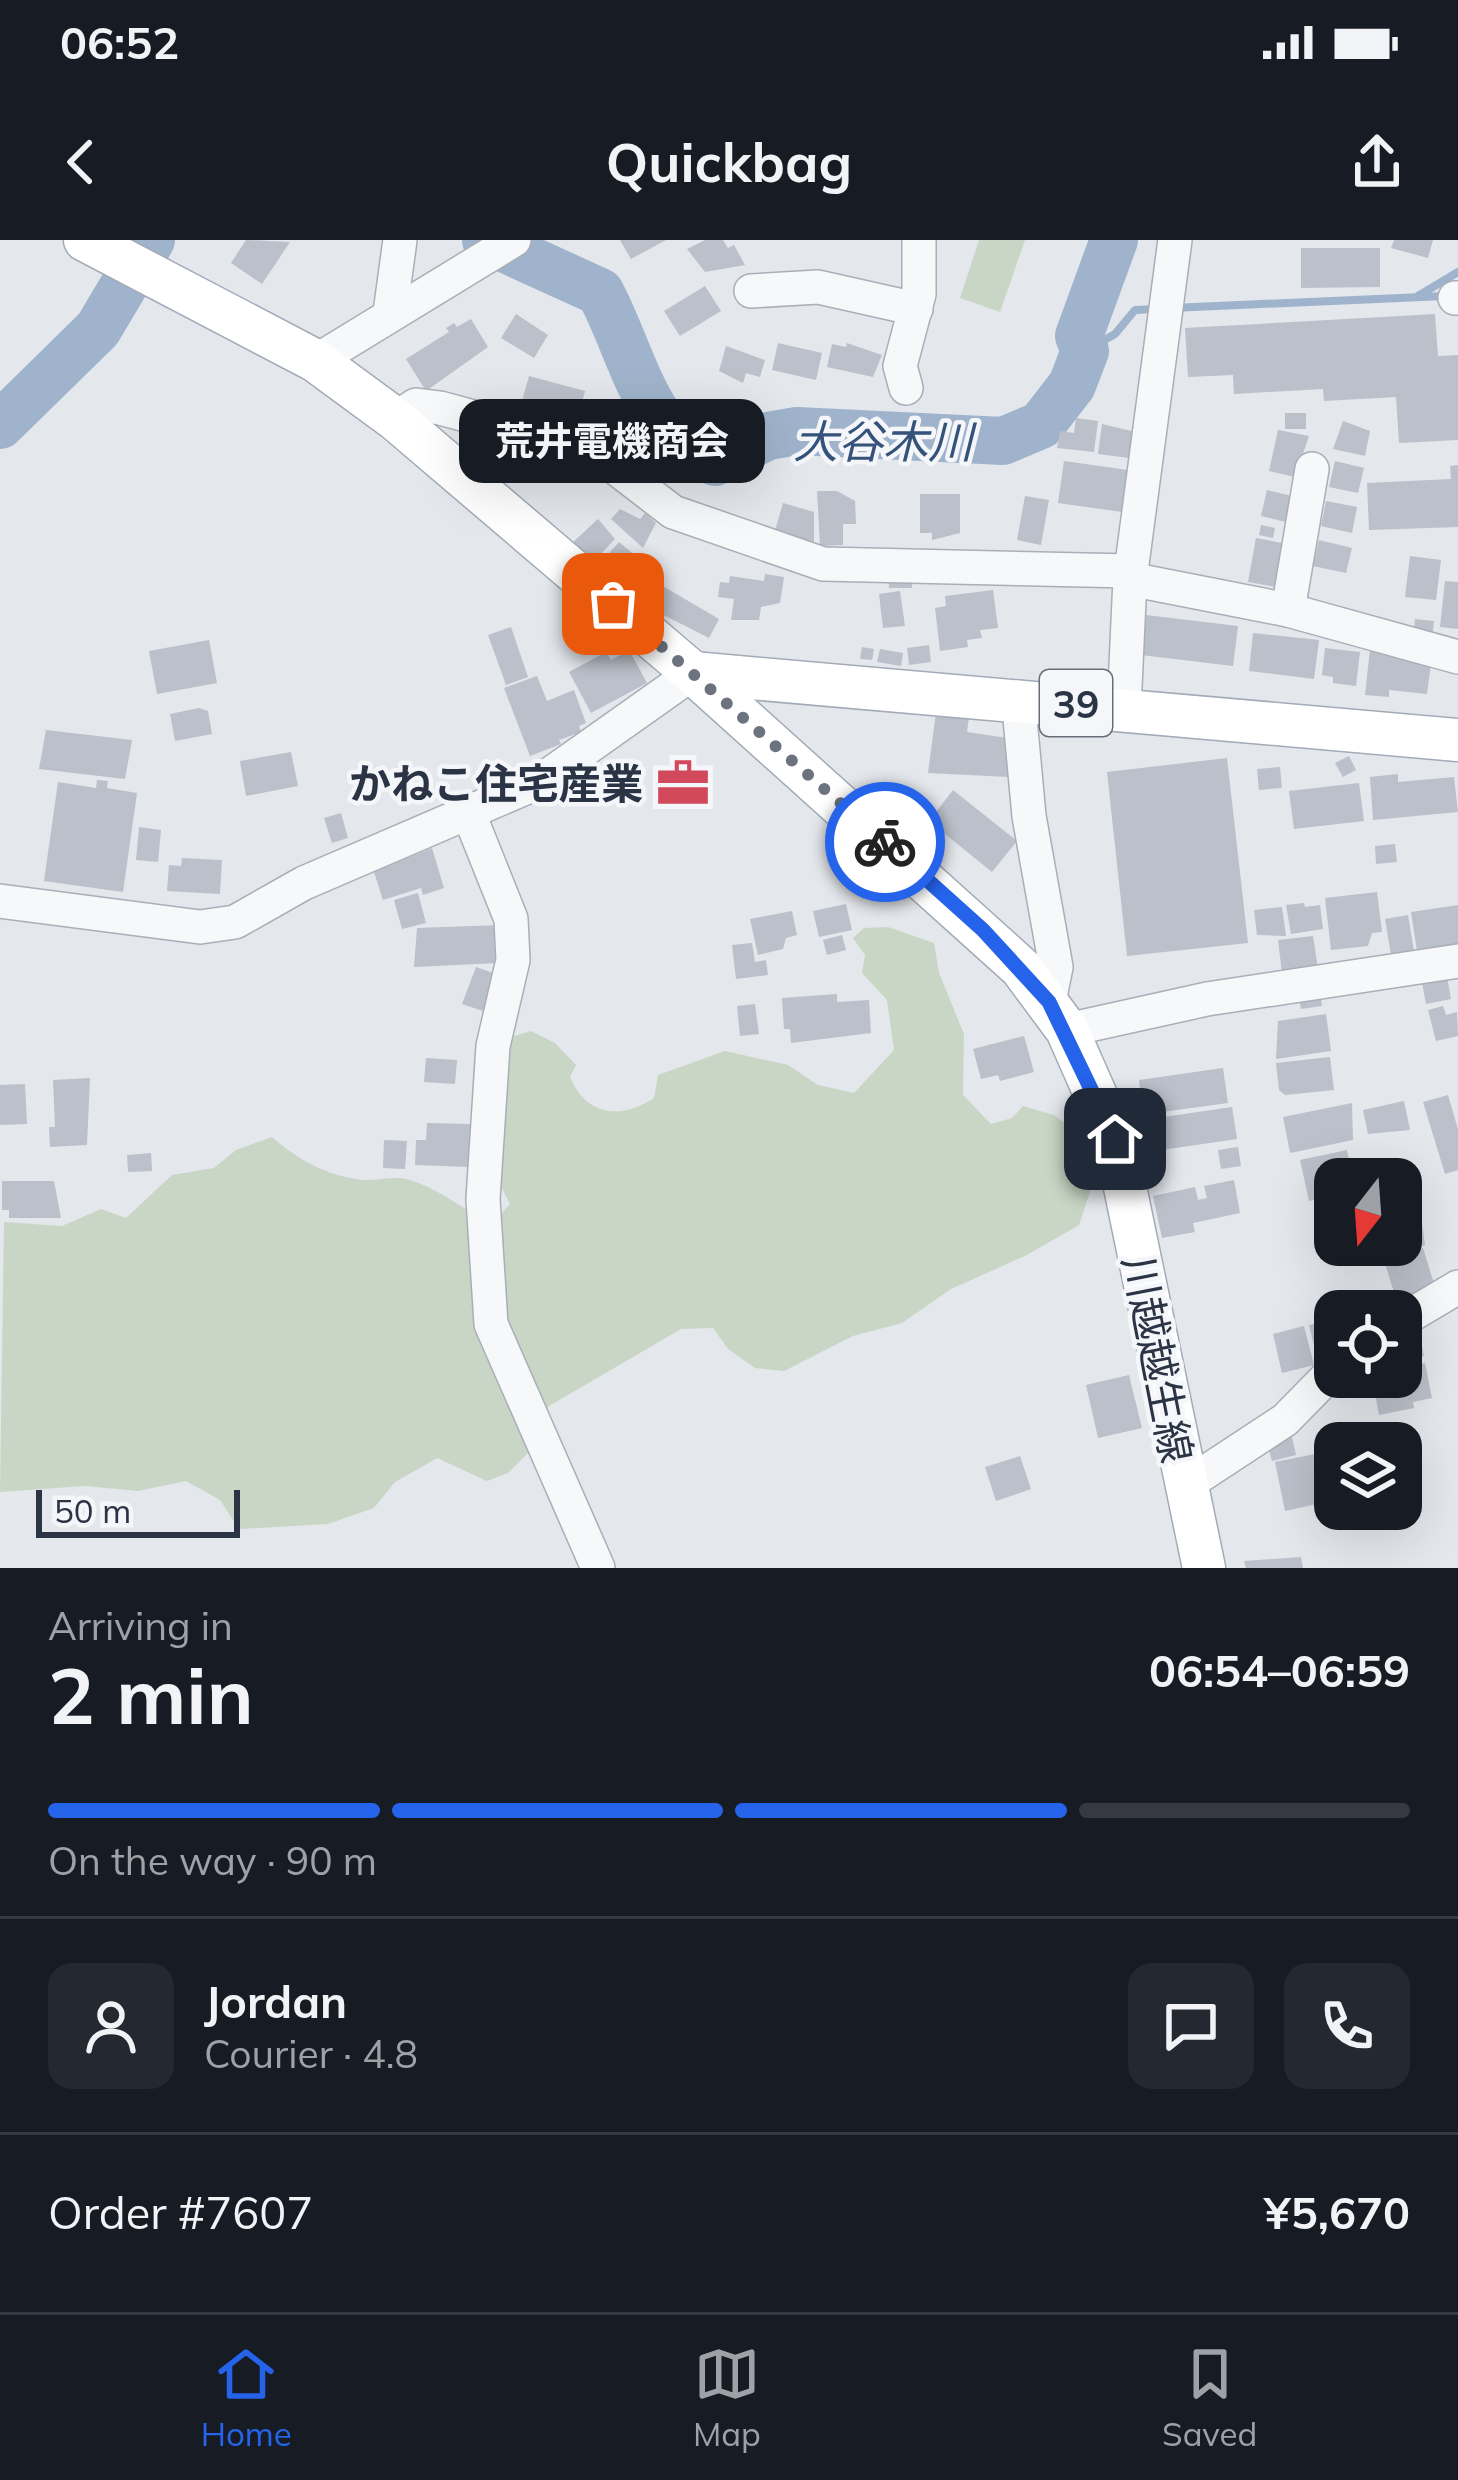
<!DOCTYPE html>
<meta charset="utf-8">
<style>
:root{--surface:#171b24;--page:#242831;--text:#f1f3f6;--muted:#9ea1a6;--line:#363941;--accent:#2563eb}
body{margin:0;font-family:Mulish,"Noto Sans JP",sans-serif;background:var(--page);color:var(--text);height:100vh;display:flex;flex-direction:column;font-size:45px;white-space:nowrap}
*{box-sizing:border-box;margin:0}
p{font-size:39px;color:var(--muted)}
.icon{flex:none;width:66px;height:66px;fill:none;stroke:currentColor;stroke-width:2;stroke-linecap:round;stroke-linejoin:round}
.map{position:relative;height:1328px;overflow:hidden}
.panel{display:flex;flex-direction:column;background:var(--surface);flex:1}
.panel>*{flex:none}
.needle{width:78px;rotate:197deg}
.fabs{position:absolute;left:1314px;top:918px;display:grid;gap:24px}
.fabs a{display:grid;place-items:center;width:108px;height:108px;border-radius:24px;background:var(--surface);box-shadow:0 12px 48px #0002;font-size:60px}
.scale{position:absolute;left:36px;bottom:30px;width:204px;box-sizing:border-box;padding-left:12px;border:6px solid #2b3445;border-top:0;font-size:33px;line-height:42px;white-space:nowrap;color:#2b3445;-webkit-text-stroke:9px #f4f6f9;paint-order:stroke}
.pin{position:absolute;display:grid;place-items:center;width:102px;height:102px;color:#fff;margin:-51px;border-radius:24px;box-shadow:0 6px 18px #0006}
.courier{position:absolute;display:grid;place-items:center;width:120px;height:120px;margin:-60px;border:9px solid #2563eb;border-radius:50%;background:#fff;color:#222;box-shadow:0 3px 15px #0007}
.bubble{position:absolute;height:84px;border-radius:24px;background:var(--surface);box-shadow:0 12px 48px #0002;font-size:39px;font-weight:700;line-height:84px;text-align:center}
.headline em{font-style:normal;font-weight:700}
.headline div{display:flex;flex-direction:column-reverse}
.headline{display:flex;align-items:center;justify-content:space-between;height:204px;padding:0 48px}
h1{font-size:78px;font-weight:700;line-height:90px}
.bar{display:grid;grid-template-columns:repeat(4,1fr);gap:18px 12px;align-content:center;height:144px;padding:0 48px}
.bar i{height:15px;border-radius:9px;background:var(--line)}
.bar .on{background:var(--accent)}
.bar p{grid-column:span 4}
.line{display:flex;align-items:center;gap:30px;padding:0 48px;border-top:3px solid var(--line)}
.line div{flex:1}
.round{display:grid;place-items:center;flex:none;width:126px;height:126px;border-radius:24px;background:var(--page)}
.status{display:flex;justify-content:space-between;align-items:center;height:84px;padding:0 60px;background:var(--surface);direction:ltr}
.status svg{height:33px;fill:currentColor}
header{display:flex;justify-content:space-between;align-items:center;height:156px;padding:0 48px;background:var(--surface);font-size:54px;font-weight:700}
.tab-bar{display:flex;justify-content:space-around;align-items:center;height:168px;border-top:3px solid var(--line);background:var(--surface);font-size:33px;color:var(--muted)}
.tab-bar a{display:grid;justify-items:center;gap:6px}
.tab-bar .on{color:var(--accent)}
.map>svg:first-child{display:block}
.green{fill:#c9d6c5}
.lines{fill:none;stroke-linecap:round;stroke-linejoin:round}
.stream{stroke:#9fb4cc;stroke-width:8}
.river{stroke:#9fb4cc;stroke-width:48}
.building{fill:#bbc0ca}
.minor-casing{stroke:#a9aeb7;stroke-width:36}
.major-casing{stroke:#a3abb8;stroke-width:45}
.minor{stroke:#f7f8fa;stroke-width:33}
.major{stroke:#fff;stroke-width:42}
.done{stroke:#6c737f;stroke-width:12;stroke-dasharray:0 21.6}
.route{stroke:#2563eb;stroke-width:15}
.labels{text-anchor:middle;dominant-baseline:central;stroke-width:9;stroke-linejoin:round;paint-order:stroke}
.shield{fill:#f4f6f9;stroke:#676e7b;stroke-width:3}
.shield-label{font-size:39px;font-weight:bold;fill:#2b3445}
.poi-label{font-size:42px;font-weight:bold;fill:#2b3445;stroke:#f4f6f9;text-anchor:end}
.street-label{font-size:42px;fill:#2b3445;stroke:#f4f6f9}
.water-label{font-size:45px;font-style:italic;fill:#34527a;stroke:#f4f6f9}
</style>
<div class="status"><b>06:52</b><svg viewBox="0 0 49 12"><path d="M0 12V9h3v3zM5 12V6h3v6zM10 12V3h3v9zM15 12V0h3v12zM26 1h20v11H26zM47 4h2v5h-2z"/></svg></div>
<header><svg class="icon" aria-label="back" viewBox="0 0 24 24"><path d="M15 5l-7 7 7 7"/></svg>Quickbag<svg class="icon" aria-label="share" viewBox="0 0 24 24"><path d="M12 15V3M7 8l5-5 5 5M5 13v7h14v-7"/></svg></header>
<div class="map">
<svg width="1458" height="1328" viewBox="0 0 1458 1328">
<rect width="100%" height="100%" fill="#e4e7ec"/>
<g class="green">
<polygon points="979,0 1025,0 1000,72 960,58"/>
<path d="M888,687L934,703L939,733L964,794L963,855L991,884L1012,878L1023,866L1054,875L1079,894L1091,949L1079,985L1025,1016L951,1049L902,1083L853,1096L784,1131L755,1128L728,1109L713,1088L681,1089L549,1166L529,1212L508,1233L487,1241L437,1218L395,1242L374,1268L328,1284L239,1289L220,1260L186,1241L138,1251L85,1246L0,1252L4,982L62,986L101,969L126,978L172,935L214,928L236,910L272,897C298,920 327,936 363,940C378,941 396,935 410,940C442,950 463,970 492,984L510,964L494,933L502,815L511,797L531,791L555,803L576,825L570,837C586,876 621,880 654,858L658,835L725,811L788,825L818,845L854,853L894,810L887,760L862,733L865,715L853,698L864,688Z"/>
</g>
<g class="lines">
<g class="stream">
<polyline points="1418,56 1458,32"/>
<polyline points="1172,68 1445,56"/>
<polyline points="1085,111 1115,94 1135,70 1158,69"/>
</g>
<g class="river">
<path d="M486,0L600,52C633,113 645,197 715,222L768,196L797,191L1003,201L1041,185L1072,145L1085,111L1079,96L1114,0"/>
<polyline points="0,185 98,89 151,0"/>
</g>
</g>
<g class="building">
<polygon points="246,0 290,2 262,44 231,23"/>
<polygon points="620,0 666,0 631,19"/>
<polygon points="705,0 723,0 728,8 734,5 745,25 705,32 687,9"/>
<polygon points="1394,0 1433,0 1428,18 1391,8"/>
<polygon points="1301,8 1380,8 1380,47 1301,48"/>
<polygon points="705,46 721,71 680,96 664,71"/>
<polygon points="516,74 548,95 534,118 501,98"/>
<polygon points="1435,74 1438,116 1458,115 1458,200 1399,203 1396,157 1324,161 1323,149 1234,154 1233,135 1188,137 1185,88"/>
<polygon points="471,79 488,107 426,151 406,119 449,92 446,88 454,83 457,87"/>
<polygon points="778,103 822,113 816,140 772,130"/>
<polygon points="847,103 882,115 873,137 827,127 832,104 846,107"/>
<polygon points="726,106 765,120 760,137 746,133 743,143 719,131"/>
<polygon points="529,136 585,151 575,189 520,168"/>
<rect x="1285" y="173" width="21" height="16"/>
<polygon points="1076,178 1098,181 1094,212 1057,208 1060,191 1074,193"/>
<polygon points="1343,181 1370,191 1365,216 1333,209"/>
<polygon points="1102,184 1140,193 1137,219 1098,214"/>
<polygon points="1278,190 1309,196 1295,237 1269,231"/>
<polygon points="1064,221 1135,231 1129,273 1058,263"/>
<polygon points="1335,221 1364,228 1358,253 1329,247"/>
<polygon points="1458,225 1458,287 1369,290 1367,243 1451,239 1450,226"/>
<polygon points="1267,250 1296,257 1290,283 1261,276"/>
<polygon points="817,251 837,251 855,261 856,284 843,284 843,305 820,306"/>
<polygon points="920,254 960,254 960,293 932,300 932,293 920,293"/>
<polygon points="1025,256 1049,260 1041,305 1017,300"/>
<polygon points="1326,261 1357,267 1352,293 1321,286"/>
<polygon points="783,263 814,272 814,305 774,294"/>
<polygon points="620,269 640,279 645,273 656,283 643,308 611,279"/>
<polygon points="598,279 615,299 592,323 571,304"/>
<polygon points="1261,285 1275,288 1273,298 1259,295"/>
<polygon points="1256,298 1292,305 1276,347 1248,342"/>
<polygon points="1319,300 1352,308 1346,333 1313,326"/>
<polygon points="619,302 638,318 633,323 639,328 622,348 597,327"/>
<polygon points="1410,316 1441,320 1436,360 1405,357"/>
<polygon points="765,334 784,337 780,363 761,367 759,380 731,380 734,359 718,357 720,342 729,343 730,336 764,341"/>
<polygon points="644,335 719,379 709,398 632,359"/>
<rect x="889" y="335" width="23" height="13"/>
<polygon points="1445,341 1458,342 1458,389 1440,387"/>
<polygon points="993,350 998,388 980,390 982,398 967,400 968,407 940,411 935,368 946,366 945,356"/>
<polygon points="900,351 905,386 883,388 879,354"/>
<polygon points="1146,375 1238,386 1233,426 1141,415"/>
<polygon points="1415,379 1434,381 1432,400 1413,398"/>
<polygon points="511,387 528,437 506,445 488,395"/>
<polygon points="1253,393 1319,400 1314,439 1249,431"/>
<polygon points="209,400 217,443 157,454 149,411"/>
<polygon points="929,405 931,422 909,425 907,408"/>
<polygon points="862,407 874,409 872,420 860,419"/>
<polygon points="1325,408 1360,412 1356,446 1333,443 1333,437 1322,435"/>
<polygon points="880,409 903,413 901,426 877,422"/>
<polygon points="1370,409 1432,416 1427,454 1389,450 1389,457 1365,455"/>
<polygon points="629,410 647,443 591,473 569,432 606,412 611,420"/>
<polygon points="537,436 547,461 574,450 586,483 579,486 581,492 559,500 561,504 530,516 504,448"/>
<polygon points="937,465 970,470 967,492 1014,499 1009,537 928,533"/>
<polygon points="199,468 208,471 212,494 175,501 170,474"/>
<polygon points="46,490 132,500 125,539 39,529"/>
<polygon points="291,512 298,546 246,556 240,521"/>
<polygon points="1349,516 1356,530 1343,537 1335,523"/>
<polygon points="1227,518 1248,703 1127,716 1107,532"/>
<polygon points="1280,527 1282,548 1259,550 1257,529"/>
<polygon points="1398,534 1398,542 1454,537 1458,572 1373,580 1370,537"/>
<polygon points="97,540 108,541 107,548 137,553 123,652 44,641 58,542 96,548"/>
<polygon points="1359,543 1364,581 1294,589 1289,551"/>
<polygon points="953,550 1017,601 992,632 929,581"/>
<polygon points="341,573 348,598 332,603 324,578"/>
<polygon points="139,587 161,590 158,622 136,620"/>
<polygon points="1395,604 1397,622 1376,624 1375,606"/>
<polygon points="432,608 444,648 423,655 421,648 383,660 374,632"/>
<polygon points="182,618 222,620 220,654 167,651 169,625 181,626"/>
<polygon points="1377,652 1382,692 1372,693 1368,706 1331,710 1325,658"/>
<polygon points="418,653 426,683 402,689 394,660"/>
<polygon points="1304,663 1305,667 1320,665 1323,689 1291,694 1286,665"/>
<polygon points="846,664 852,690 819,697 813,671"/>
<polygon points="1458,665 1458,710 1418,717 1411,672"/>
<polygon points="1282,667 1286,696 1257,695 1254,670"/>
<polygon points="792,671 797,695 786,698 783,709 758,715 750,679"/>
<polygon points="1408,675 1414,711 1391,715 1385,679"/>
<polygon points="501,685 498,723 414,727 417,688"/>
<polygon points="842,695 846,710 827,715 823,700"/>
<polygon points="1313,696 1318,729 1282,733 1278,700"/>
<polygon points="752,703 755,722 766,720 768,735 736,739 732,705"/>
<polygon points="476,727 496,734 483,771 462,764"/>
<polygon points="1447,737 1451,759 1426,764 1422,742"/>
<polygon points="1320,750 1322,766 1301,769 1298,753"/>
<polygon points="837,754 837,762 869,760 871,793 791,803 790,789 784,789 782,758"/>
<polygon points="755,764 759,794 740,796 737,766"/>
<polygon points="1443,766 1446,775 1457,772 1458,796 1436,801 1428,770"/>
<polygon points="1326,774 1331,811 1276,819 1278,781"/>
<polygon points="1024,796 1034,832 1000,841 998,835 981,839 973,809"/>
<polygon points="1330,817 1334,850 1285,855 1279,850 1276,823"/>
<polygon points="426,818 457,820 455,844 424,842"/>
<polygon points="1223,828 1228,863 1133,876 1129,850 1140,849 1139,840"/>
<polygon points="90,838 87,905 50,907 49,887 55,887 53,840"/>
<polygon points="25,844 27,884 0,885 0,845"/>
<polygon points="1448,855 1458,889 1458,930 1445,934 1423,862"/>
<polygon points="1404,861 1410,890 1368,894 1363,870"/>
<polygon points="1352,863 1353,900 1290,913 1283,877"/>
<polygon points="1232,867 1237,899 1141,913 1136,881"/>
<polygon points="427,883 471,884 469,927 415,925 416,900 426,900"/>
<polygon points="384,900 407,901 405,929 383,928"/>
<polygon points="1238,907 1241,926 1221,929 1218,910"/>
<polygon points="1347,910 1353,939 1335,939 1335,956 1309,961 1300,920"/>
<polygon points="151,913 152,931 128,932 127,915"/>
<polygon points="1234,940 1240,973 1193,983 1195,992 1162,998 1153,956 1195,947 1198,960 1207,958 1204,946"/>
<polygon points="2,941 54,941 61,978 9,978 9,970 2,970"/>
<polygon points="1420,968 1425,1005 1387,1016 1384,1005 1401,1005 1401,974"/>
<polygon points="1335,979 1335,1005 1360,1006 1336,1014 1326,981"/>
<polygon points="1423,1008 1435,1047 1396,1059 1384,1020"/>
<polygon points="1335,1079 1333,1114 1317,1118 1309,1085"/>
<polygon points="1304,1086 1314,1125 1282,1133 1273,1094"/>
<polygon points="1419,1090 1424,1116 1401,1120 1401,1094"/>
<polygon points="1425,1123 1432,1158 1413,1162 1414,1168 1379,1175 1372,1137 1401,1137 1401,1128"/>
<polygon points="1129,1135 1142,1188 1098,1198 1086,1145"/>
<polygon points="1292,1197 1296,1215 1272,1221 1267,1203"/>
<polygon points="1335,1210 1335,1260 1285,1271 1275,1222"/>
<polygon points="1020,1216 1031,1249 996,1261 985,1227"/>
<polygon points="1301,1317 1303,1328 1246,1328 1244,1321"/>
</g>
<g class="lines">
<g class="minor-casing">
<g id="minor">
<polyline points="751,51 818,47 916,69"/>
<polyline points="1455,58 1458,58"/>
<polyline points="390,73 400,0"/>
<polyline points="316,121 514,0"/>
<polyline points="906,148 900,126 919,54 919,0"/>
<polyline points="395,179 416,165 440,168 591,209 673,272 823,324 1131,331"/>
<polyline points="1130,339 1288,370 1458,417"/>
<polyline points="1288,370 1312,229"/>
<polyline points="1018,457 1029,576 1056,727 1049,762"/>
<polyline points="1124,468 1130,339 1175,0"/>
<polyline points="469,574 511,679 513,720 493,806 483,959 491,1084 598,1328"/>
<polyline points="0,661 200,687 235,682 304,643 539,542 693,433"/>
<polyline points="1067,790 1207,759 1458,721"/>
<polyline points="1401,1081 1458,1047"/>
<polyline points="1183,1247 1285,1180 1335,1129"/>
</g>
</g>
<g class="major-casing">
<g id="major">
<polyline points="85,0 316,121 395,179 693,433 1021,728 1067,790 1115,899 1204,1328"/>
<polyline points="693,433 1458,500"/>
</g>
</g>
<use href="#minor" class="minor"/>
<use href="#major" class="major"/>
</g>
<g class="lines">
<polyline class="done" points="613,364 885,602"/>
<polyline class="route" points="885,602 983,690 1049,762 1115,899"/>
</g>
<defs>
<g id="office-bare" transform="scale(4.14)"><path d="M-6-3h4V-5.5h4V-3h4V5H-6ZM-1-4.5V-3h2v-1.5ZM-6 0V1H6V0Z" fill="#d1495b" stroke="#f4f6f9" stroke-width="2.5" paint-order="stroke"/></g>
</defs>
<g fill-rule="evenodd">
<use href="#office-bare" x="683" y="543"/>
</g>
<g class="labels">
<rect class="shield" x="1040" y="430" width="72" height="66" rx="9"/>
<g class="shield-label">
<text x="1076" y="463">39</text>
</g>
<g class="poi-label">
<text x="643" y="543">かねこ住宅産業</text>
</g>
<g class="street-label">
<text transform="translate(1158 1119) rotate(79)">川越越生線</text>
</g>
<g class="water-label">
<text x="883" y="201">大谷木川</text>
</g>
</g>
</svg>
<div class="fabs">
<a><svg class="needle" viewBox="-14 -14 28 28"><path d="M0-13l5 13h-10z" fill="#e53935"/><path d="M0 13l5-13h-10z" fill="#9ea1a6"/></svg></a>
<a><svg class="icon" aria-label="locate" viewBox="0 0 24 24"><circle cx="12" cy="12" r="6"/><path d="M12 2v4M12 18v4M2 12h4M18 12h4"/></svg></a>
<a><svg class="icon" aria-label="layers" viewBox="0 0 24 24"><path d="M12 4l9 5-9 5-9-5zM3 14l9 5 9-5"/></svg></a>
</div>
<div class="scale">50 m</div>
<div class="pin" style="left:613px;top:364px;background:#ea580c"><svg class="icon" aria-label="bag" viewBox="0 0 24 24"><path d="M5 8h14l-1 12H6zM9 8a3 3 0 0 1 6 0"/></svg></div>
<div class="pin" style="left:1115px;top:899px;background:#1f2937"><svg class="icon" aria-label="home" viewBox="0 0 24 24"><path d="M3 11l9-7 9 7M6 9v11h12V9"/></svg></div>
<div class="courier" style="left:885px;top:602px"><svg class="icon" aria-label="bike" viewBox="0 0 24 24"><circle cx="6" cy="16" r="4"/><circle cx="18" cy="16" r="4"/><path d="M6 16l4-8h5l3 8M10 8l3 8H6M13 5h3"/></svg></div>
<div class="bubble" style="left:459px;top:159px;width:306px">荒井電機商会</div>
</div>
<section class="panel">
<div class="headline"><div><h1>2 min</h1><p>Arriving in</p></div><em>06:54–06:59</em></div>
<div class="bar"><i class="on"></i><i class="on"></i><i class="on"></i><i></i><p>On the way · 90 m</p></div>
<div class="line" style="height:216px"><a class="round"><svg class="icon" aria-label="person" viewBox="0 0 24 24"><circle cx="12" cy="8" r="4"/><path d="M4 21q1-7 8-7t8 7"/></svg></a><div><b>Jordan</b><p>Courier · 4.8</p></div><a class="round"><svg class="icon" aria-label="chat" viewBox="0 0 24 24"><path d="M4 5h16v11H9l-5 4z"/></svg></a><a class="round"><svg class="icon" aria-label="phone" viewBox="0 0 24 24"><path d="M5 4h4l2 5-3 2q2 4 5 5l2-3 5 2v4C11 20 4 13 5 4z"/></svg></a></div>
<div class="line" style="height:156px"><div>Order #7607</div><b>¥5,670</b></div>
</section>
<nav class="tab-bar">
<a class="on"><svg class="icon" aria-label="home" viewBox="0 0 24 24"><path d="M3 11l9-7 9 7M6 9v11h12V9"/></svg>Home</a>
<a><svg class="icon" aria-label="map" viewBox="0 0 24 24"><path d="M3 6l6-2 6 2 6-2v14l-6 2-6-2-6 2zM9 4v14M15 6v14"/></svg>Map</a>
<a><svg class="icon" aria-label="saved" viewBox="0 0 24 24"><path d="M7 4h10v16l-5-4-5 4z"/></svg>Saved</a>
</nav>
